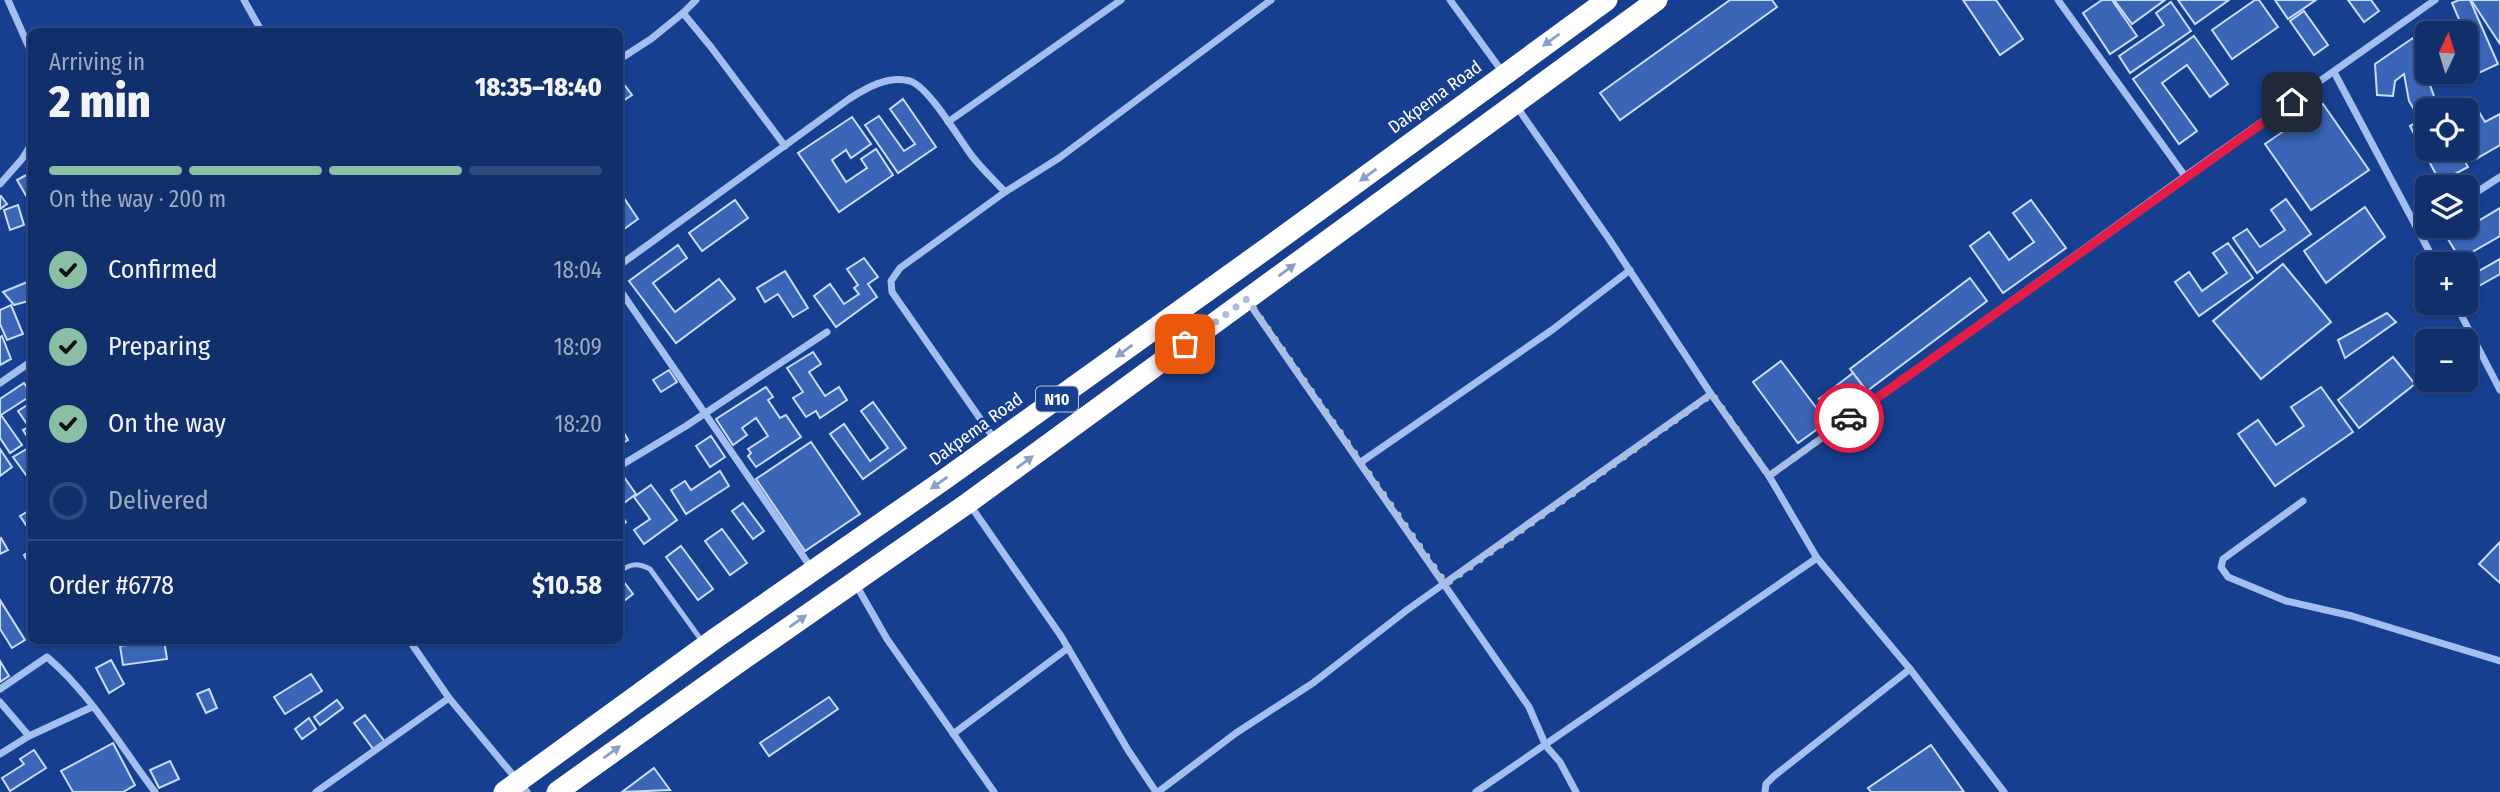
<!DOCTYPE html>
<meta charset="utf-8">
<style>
:root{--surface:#112f6b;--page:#1e3b73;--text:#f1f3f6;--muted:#9ca9c1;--line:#304a7e;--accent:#8abfa5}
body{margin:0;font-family:"Fira Sans Condensed",sans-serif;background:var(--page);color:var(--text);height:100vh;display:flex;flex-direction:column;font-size:26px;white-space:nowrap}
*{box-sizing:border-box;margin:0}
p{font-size:23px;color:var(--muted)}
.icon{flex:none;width:38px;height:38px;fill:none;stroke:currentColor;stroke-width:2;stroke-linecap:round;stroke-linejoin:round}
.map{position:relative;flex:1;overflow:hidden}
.drawer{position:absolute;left:28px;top:28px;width:595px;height:616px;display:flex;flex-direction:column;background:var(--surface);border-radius:10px;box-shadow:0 2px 5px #0004,0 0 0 2px var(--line)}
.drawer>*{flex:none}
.needle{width:46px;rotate:4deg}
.fabs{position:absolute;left:2415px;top:21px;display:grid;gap:14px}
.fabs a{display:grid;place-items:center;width:63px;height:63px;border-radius:10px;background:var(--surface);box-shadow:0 2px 5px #0004,0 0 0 2px var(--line);font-size:35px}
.pin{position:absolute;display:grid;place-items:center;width:60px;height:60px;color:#fff;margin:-30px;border-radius:14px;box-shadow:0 4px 10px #0006}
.courier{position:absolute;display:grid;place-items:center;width:70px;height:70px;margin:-35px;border:5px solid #e11d48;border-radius:50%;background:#fff;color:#222;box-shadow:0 2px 9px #0007}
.head em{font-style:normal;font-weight:800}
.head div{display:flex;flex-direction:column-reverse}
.head{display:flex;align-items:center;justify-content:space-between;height:119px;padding:0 21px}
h1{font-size:46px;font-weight:800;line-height:52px}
.bar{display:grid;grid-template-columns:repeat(4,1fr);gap:10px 7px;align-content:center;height:84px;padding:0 21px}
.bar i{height:9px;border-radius:5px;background:var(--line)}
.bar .on{background:var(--accent)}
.bar p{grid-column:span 4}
.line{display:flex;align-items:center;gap:18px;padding:0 21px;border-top:2px solid var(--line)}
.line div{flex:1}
ol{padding:0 21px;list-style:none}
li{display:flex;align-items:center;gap:21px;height:77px}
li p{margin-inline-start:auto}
li .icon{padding:7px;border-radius:50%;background:var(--accent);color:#111;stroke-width:4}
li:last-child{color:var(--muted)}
li i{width:38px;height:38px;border:4px solid var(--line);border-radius:50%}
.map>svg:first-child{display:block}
.building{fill:#3b65b6;stroke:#cadbfb;stroke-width:2}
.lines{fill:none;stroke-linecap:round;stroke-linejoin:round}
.lane{stroke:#a4bef0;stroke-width:5}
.street{stroke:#a4bef0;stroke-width:7}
.highway{stroke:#fff;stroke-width:21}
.oneway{fill:#8b9fc7}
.done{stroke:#aebcd8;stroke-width:7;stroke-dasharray:0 12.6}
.route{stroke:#e11d48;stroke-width:9}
.labels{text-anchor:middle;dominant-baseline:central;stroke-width:5;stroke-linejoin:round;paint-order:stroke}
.shield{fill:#173f8f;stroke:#b9c5dd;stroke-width:2}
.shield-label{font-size:16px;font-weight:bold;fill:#fff}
.street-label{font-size:18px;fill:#fff;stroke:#173f8f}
</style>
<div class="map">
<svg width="2500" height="792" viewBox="0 0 2500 792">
<rect width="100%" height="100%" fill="#173f8f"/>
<g class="building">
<polygon points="1730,0 1772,0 1777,7 1620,120 1600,93"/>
<polygon points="1963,0 1996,0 2023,39 2000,55"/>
<polygon points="2102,0 2112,0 2137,36 2110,54 2083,13"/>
<polygon points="2114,0 2165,0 2132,24"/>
<polygon points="2178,0 2229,0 2195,24"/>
<polygon points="2255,0 2259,0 2278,27 2232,59 2212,30"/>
<polygon points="2275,0 2316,0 2288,19"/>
<polygon points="2348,0 2371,0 2379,11 2364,22"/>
<polygon points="2459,0 2470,0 2498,64 2470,77 2466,68 2466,58 2474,54 2452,3"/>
<polygon points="2471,0 2500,0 2500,44"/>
<polygon points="2171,2 2191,31 2130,73 2119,56 2164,25 2156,13"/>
<polygon points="2304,11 2328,45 2314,55 2290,21"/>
<polygon points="2194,36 2228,84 2210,97 2187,65 2162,83 2197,131 2179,144 2133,79"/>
<polygon points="2413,38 2435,99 2415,111 2409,101 2404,74 2395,81 2393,96 2377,95 2375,64"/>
<polygon points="623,83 632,95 620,103 620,85"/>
<polygon points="903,99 936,147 898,173 865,125 879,116 904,151 915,144 890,109"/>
<polygon points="2323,104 2369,170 2311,210 2265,144"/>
<polygon points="2475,105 2485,122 2500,114 2500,145 2474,160 2466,145 2466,111"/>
<polygon points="852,117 871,144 851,158 846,150 832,160 846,182 867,168 861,159 876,149 893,175 839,212 798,153"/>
<polygon points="2427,117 2427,140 2419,144 2410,126"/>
<polygon points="2436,149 2458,149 2468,167 2440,182 2430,163 2440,157"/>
<polygon points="28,174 32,180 32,206 17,180"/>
<polygon points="620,192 638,219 624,229 620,222"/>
<polygon points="1,196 7,204 0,209 0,197"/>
<polygon points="2286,199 2311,234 2257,273 2233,238 2247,229 2260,247 2285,230 2271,210"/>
<polygon points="735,200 748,218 702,251 689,233"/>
<polygon points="2031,200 2066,248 2003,293 1970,246 1989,232 2009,260 2034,242 2013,213"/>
<polygon points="18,205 24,225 10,230 4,210"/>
<polygon points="2365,207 2385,237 2326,283 2304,251"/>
<polygon points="2500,208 2500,236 2460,259 2448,239"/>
<polygon points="2228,243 2253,278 2199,316 2175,282 2189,272 2202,291 2227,273 2213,253"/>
<polygon points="678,245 687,258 653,283 675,312 719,279 735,299 676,343 629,281"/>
<polygon points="864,258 878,277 868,284 877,297 836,327 814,296 830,284 844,304 859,294 854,288 858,285 847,269"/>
<polygon points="2500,259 2500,274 2477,287 2470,276"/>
<polygon points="2283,264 2331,322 2261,379 2213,321"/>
<polygon points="785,271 808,308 793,317 778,294 765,302 757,288"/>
<polygon points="1970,278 1987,301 1867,391 1850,369"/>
<polygon points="32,280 32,300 14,305 3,292"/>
<polygon points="11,305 23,334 7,340 0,324 0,310"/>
<polygon points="2387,313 2396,322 2345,358 2338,340"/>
<polygon points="2,336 11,359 0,365 0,337"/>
<polygon points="813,352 821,364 809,372 825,396 839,387 847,400 820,418 816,411 806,417 793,398 803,392 787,368"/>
<polygon points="2393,357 2415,384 2359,428 2338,400"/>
<polygon points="1781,361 1827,422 1798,443 1753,382"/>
<polygon points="669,370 677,382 661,392 653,380"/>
<polygon points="1853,373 1864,388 1831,414 1819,399"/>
<polygon points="24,383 32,395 1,415 22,445 10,453 0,438 0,399"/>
<polygon points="766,387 773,397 768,400 780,418 786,415 801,437 756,467 748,456 751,453 748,449 768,436 756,418 742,428 747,435 733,445 716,419"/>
<polygon points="2321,387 2353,432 2275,486 2238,434 2258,420 2276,445 2304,426 2291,407"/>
<polygon points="32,402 32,443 31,443 23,430 29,427 18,411"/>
<polygon points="873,402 906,448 863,479 830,434 844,424 870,461 888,448 861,411"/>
<polygon points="620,426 628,440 620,445"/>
<polygon points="711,436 725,457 710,467 696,446"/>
<polygon points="811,442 860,514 805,551 756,479"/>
<polygon points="32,446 32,471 26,475 13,457"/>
<polygon points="0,449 12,467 0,476"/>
<polygon points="720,471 729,486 686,514 671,490 685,481 691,490"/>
<polygon points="624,477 636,494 620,506 620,480"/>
<polygon points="651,485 677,520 644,544 634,530 650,519 634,497"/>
<polygon points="743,503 764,531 753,539 732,511"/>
<polygon points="32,509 32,534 20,516"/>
<polygon points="620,513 626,522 620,527"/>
<polygon points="722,529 747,563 730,575 705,541"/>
<polygon points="1,538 8,550 0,554 0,539"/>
<polygon points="2500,542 2500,583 2479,564"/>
<polygon points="681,546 713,589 698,600 666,557"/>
<polygon points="32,550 32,567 31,567 24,555"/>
<polygon points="621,578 633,594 620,604 620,579"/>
<polygon points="0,600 25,640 12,648 0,629"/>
<polygon points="164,640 167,659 123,665 120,646"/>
<polygon points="111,660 124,684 109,693 96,668"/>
<polygon points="0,661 9,676 0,682"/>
<polygon points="311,674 322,691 285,714 274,697"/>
<polygon points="209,689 217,708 206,713 197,694"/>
<polygon points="829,697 838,709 769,756 760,743"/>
<polygon points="337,700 343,708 320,725 314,717"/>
<polygon points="365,715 385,742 374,750 354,723"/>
<polygon points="309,718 316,729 302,739 295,729"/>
<polygon points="113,743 135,785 123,792 73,792 61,771"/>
<polygon points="1931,745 1964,792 1871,792 1868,788"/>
<polygon points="34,750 46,768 10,791 2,778 24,764 20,759"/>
<polygon points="170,761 179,779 159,788 150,770"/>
<polygon points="654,768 670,790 622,792"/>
</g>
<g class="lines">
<path class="lane" d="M620,572C630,563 638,563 650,569L702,641"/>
<g class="street">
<polyline points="8,0 32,54"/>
<polyline points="244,0 262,32"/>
<polyline points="1450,0 1504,74"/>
<polyline points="2058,0 2185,176"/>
<polyline points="683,13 696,0"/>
<polyline points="620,59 651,39 683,13 711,47 785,146"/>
<polyline points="2334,72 2436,264"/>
<polyline points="1517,107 1609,239 1711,394 1769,476 1817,558 1910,669 2004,792"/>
<polyline points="948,122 1121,0"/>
<polyline points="0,184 22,159 32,143"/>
<polyline points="2466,199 2500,177"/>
<polyline points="2417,229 2427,223"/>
<path d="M620,265L849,99C866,88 888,75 910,81C929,87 959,139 972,156C982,169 994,180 1005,192"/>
<polyline points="620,290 812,569"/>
<polyline points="1249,303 1529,707 1546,746 1560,762 1576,792"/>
<polyline points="2455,303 2500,390"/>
<polyline points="0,383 32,361"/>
<polyline points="995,440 892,292 891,281 900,268 1005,192 1059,158 1271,0"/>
<polyline points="1361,462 1552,330 1630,270"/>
<polyline points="620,466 686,426 827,332"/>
<polyline points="1769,476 2185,176 2435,0"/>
<polyline points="2303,501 2223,559 2221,567 2228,577 2286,601 2352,616 2500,661"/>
<polyline points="970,505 1061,636 1128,750 1156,792"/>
<polyline points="855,583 887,639 994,792"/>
<polyline points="409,640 449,698 527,792"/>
<path d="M0,689L47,657C89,692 122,748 155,792"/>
<polyline points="0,702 29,736"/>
<polyline points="953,734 1068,648"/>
<polyline points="0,754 29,736 92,707"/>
<polyline points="316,792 449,698"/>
<polyline points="1158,792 1236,733 1313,683 1407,610 1711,394"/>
<polyline points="1476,792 1817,558"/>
<polyline points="1765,792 1766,784 1774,776 1910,669"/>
</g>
<g class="highway">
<polyline points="504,792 716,638 945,479 1270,246 1607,0"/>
<polyline points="557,792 735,665 968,503 1657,0"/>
</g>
</g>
<defs><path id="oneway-solid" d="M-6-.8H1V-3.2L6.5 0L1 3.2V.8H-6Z" transform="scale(1.75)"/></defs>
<g class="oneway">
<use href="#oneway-solid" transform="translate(1551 40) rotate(144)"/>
<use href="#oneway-solid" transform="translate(1368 175) rotate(144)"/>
<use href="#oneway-solid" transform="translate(1287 270) rotate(-36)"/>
<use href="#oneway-solid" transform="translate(1124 351) rotate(144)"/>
<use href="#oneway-solid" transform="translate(1025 462) rotate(-36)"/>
<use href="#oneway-solid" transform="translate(939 483) rotate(145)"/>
<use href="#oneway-solid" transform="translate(798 621) rotate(-35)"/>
<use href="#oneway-solid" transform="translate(612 752) rotate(-36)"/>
</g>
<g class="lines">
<polyline class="done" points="1185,344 1247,299 1446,584 1712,394 1769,476 1849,418"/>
<polyline class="route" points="1849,418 2292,102"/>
</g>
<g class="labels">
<rect class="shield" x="1036" y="386.5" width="42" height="25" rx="5"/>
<g class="shield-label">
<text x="1057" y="399">N10</text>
</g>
<g class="street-label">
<text transform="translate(1435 97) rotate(-36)">Dakpema Road</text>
<text transform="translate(976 429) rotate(-36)">Dakpema Road</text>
</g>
</g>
</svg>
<div class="fabs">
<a><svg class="needle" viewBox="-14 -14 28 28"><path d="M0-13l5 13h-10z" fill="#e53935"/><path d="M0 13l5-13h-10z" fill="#9ca9c1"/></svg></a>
<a><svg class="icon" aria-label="locate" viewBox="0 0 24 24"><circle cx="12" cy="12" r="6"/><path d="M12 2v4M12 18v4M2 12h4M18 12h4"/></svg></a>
<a><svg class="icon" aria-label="layers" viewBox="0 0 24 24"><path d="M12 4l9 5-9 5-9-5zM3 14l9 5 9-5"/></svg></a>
<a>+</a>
<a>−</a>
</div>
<div class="pin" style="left:1185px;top:344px;background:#ea580c"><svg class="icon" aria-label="bag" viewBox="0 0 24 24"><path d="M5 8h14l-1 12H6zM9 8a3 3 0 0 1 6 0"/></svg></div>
<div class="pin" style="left:2292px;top:102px;background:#1f2937"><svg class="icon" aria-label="home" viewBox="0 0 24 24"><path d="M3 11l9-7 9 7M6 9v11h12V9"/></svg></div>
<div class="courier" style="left:1849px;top:418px"><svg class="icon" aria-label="car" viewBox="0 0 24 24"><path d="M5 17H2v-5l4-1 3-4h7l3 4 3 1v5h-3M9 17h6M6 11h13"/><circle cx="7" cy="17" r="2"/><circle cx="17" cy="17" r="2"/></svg></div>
<section class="drawer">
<div class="head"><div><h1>2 min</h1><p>Arriving in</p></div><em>18:35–18:40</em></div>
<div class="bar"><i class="on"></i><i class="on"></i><i class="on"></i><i></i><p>On the way · 200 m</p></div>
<ol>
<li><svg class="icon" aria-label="check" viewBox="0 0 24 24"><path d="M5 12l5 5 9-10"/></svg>Confirmed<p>18:04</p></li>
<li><svg class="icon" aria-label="check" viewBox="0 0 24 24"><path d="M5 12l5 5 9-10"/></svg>Preparing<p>18:09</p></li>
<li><svg class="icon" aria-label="check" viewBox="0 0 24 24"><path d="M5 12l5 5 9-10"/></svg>On the way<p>18:20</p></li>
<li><i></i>Delivered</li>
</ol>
<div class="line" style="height:91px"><div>Order #6778</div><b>$10.58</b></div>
</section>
</div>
